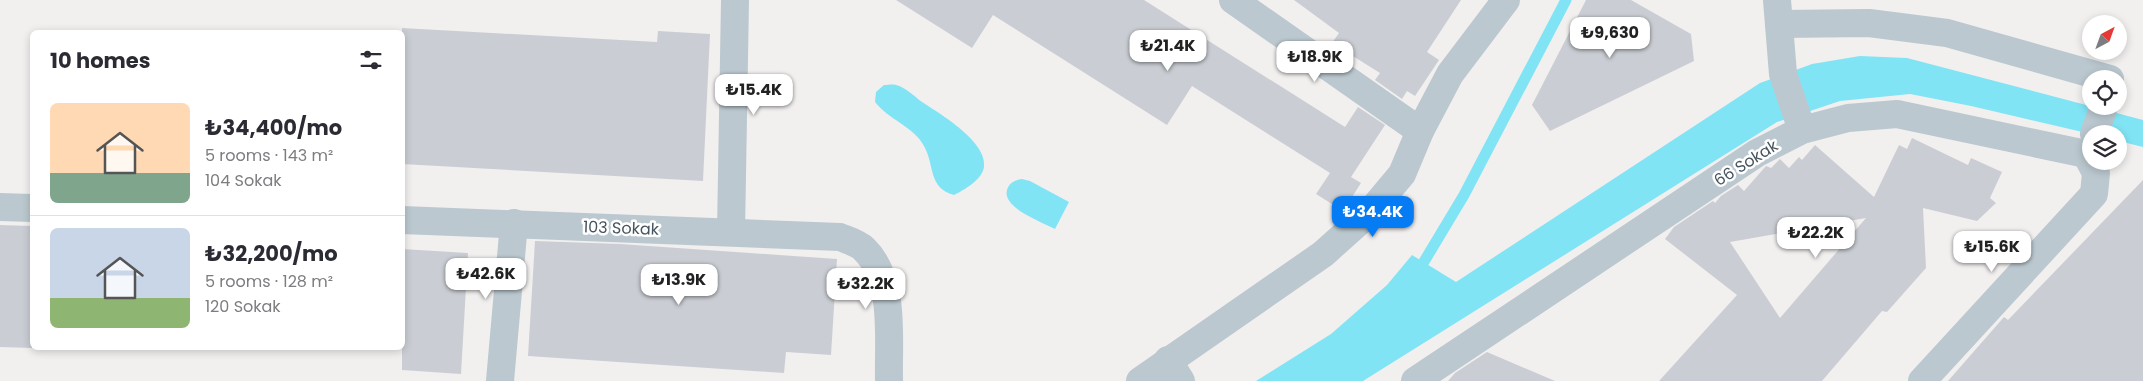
<!DOCTYPE html>
<html lang="en">
<head>
<meta charset="utf-8">
<style>
  body { margin:0; font-family:Poppins,sans-serif; background:#f7f7f7; color:#2b2b33; height:100vh; display:flex; flex-direction:column; font-size:19px; white-space:nowrap }
  * { box-sizing:border-box; margin:0 }
  p { font-size:16px; color:#7c7c81 }
  .icon { flex:none; width:28px; height:28px; fill:none; stroke:currentColor; stroke-width:2; stroke-linecap:round; stroke-linejoin:round }
  .map { position:relative; flex:1; overflow:hidden }
  .side { position:absolute; left:30px; top:30px; width:375px; height:320px; display:flex; flex-direction:column; background:#fff; border-radius:8px; box-shadow:0 2px 8px #0003 }
  .side>* { flex:none }
  .needle { width:32px; rotate:41deg }
  .tools { position:absolute; left:2082px; top:15px; display:grid; gap:10px }
  .tools a { display:grid; place-items:center; width:45px; height:45px; border-radius:50%; background:#fff; box-shadow:0 2px 8px #0003; font-size:25px }
  .price { position:absolute; translate:-50% -42px; padding:0 11px; border-radius:10px; background:#fff; color:#222; font-size:16px; line-height:32px; filter:drop-shadow(0 1px 2px #0008) }
  .price::after { content:''; position:absolute; left:50%; top:30px; width:15px; height:11px; margin-left:-8px; background:inherit; clip-path:polygon(0 0,100% 0,50% 100%) }
  .price.active { background:#067cf4; color:#fff }
  ul { padding:0; list-style:none }
  li { display:flex; align-items:center; gap:15px; height:125px; padding:0 20px }
  li+li { border-top:1px solid #e1e1e2 }
  li span { display:grid; place-items:center; flex:none; width:140px; height:100px; border-radius:8px; color:#555 }
  li>.icon { margin-inline-start:auto }
  span .icon { width:60px; height:60px; fill:#fffc; stroke-width:1 }
  li b { font-size:21px }
  h2 { display:flex; justify-content:space-between; align-items:center; height:60px; padding:0 20px; font-size:21px }
  .map>svg:first-child { display:block }
</style>
</head>
<body>
<div class="map">
<svg width="2143" height="381" viewBox="0 0 2143 381">
  <rect width="100%" height="100%" fill="#f2efef"/>
  <!-- water -->
  <g fill="#81e4f5">
    <path d="M 1860,56 L 1907,58 L 2143,120 L 2143,147 L 2119,141 L 2119,134 L 2091,134 L 1971,106 L 1910,94 L 1840,101 L 1777,122 L 1363,381 L 1256,381 L 1331,334 L 1387,285 L 1412,255 L 1456,282 L 1760,83 L 1812,64 Z"/>
    <path d="M 884,85 C 887,85 893,84 896,85 C 905,87 914,96 922,102 C 939,113 988,142 984,167 C 982,180 964,190 954,195 C 928,188 935,166 924,146 C 914,127 888,119 875,102 L 876,92 Z"/>
    <path d="M 1022,179 L 1030,181 L 1069,202 L 1055,229 C 1042,222 1002,208 1007,190 C 1009,183 1015,180 1022,179 Z"/>
  </g>
  <g fill="none" stroke-linecap="round" stroke-linejoin="round">
    <!-- stream -->
    <path stroke="#81e4f5" stroke-width="11" d="M 1416,275 L 1464,195 L 1566,0"/>
  </g>
  <!-- building -->
  <g fill="#caced4" fill-rule="evenodd">
    <path d="M 896,0 L 1144,0 L 1345,127 L 1358,107 L 1385,125 L 1351,177 L 1361,183 L 1343,211 L 1316,194 L 1330,173 L 1192,86 L 1167,125 L 993,15 L 972,48 Z"/>
    <path d="M 1294,0 L 1461,0 L 1427,52 L 1439,60 L 1415,96 L 1407,91 L 1402,99 L 1375,80 L 1380,73 L 1332,43 L 1339,33 Z"/>
    <path d="M 1586,0 L 1631,0 L 1691,34 L 1694,61 L 1550,131 L 1532,105 Z"/>
    <path d="M 402,28 L 657,42 L 658,31 L 710,34 L 703,181 L 402,164 Z"/>
    <path d="M 1912,138 L 1968,165 L 1971,158 L 2002,172 L 1990,198 L 1996,203 L 1977,221 L 1923,208 L 1926,268 L 1887,312 L 1882,311 L 1822,381 L 1659,381 L 1737,295 L 1665,239 L 1674,227 L 1713,201 L 1715,203 L 1721,196 L 1738,185 L 1744,191 L 1766,166 L 1771,168 L 1780,159 L 1789,168 L 1799,157 L 1802,160 L 1815,145 L 1874,197 L 1899,145 L 1907,149 ZM 1866,218 L 1780,318 L 1730,242 Z"/>
    <path d="M 2143,180 L 2143,381 L 1948,381 L 2004,317 L 2008,320 Z"/>
    <path d="M 0,225 L 32,226 L 32,348 L 0,347 Z"/>
    <path d="M 535,241 L 620,244 L 837,259 L 831,355 L 786,352 L 784,373 L 528,356 Z"/>
    <path d="M 402,249 L 468,253 L 461,374 L 402,370 Z"/>
    <path d="M 1487,352 L 1555,381 L 1448,381 L 1455,373 Z"/>
  </g>
  <g fill="none" stroke-linecap="round" stroke-linejoin="round">
    <!-- minor -->
    <g stroke="#bbc8cf" stroke-width="28">
      <path d="M 1233,0 L 1420,131"/>
      <path d="M 1777,0 L 1783,74 L 1802,130"/>
      <path d="M 1779,24 L 1869,23 L 1947,33 L 2110,79"/>
      <path d="M 2094,134 L 2104,106"/>
      <path d="M 0,207 L 32,208"/>
      <path d="M 402,220 L 840,237 C 847,240 858,243 864,249 C 896,280 888,339 889,381"/>
      <path d="M 731,232 L 735,0"/>
      <path d="M 1168,360 L 1181,381"/>
      <path d="M 500,381 L 514,223"/>
      <path d="M 1140,381 L 1323,254 L 1371,211 L 1402,174 L 1420,131 L 1450,74 L 1506,0"/>
      <path d="M 1415,381 L 1757,153 L 1802,130 L 1848,118 L 1897,114 L 2086,154 L 2096,173 L 2094,194 L 1922,381"/>
    </g>
  </g>
  <g text-anchor="middle" dominant-baseline="central" stroke-width="5" stroke-linejoin="round" paint-order="stroke">
    <!-- street labels -->
    <g font-size="16" fill="#45545e" stroke="#fff">
      <text transform="translate(1746 163) rotate(-32)">66 Sokak</text>
      <text transform="translate(621 228) rotate(2)">103 Sokak</text>
    </g>
  </g>
</svg>
<div class="tools">
<a><svg class="needle" viewBox="-14 -14 28 28"><path d="M0-13l5 13h-10z" fill="#e53935"/><path d="M0 13l5-13h-10z" fill="#7c7c81"/></svg></a>
<a><svg class="icon" aria-label="locate" viewBox="0 0 24 24"><circle cx="12" cy="12" r="6"/><path d="M12 2v4M12 18v4M2 12h4M18 12h4"/></svg></a>
<a><svg class="icon" aria-label="layers" viewBox="0 0 24 24"><path d="M12 4l9 5-9 5-9-5zM3 14l9 5 9-5"/></svg></a>
</div>
<b class="price" style="left:1610px;top:59px">₺9,630</b>
<b class="price" style="left:1168px;top:72px">₺21.4K</b>
<b class="price" style="left:1315px;top:83px">₺18.9K</b>
<b class="price" style="left:754px;top:116px">₺15.4K</b>
<b class="price active" style="left:1373px;top:238px">₺34.4K</b>
<b class="price" style="left:1816px;top:259px">₺22.2K</b>
<b class="price" style="left:1992px;top:273px">₺15.6K</b>
<b class="price" style="left:486px;top:300px">₺42.6K</b>
<b class="price" style="left:679px;top:306px">₺13.9K</b>
<b class="price" style="left:866px;top:310px">₺32.2K</b>
<section class="side">
<h2>10 homes<svg class="icon" aria-label="filters" viewBox="0 0 24 24"><path d="M4 7h16M4 17h16"/><circle cx="9" cy="7" r="2"/><circle cx="15" cy="17" r="2"/></svg></h2>
<ul>
<li><span style="background:linear-gradient(#ffd9b3 70%,#7fa58c 0)"><svg class="icon" aria-label="home" viewBox="0 0 24 24"><path d="M3 11l9-7 9 7M6 9v11h12V9"/></svg></span><div><b>₺34,400/mo</b><p>5 rooms · 143 m²</p><p>104 Sokak</p></div></li>
<li><span style="background:linear-gradient(#c9d6e8 70%,#8fb573 0)"><svg class="icon" aria-label="home" viewBox="0 0 24 24"><path d="M3 11l9-7 9 7M6 9v11h12V9"/></svg></span><div><b>₺32,200/mo</b><p>5 rooms · 128 m²</p><p>120 Sokak</p></div></li>
</ul>
</section>
</div>
</body>
</html>
